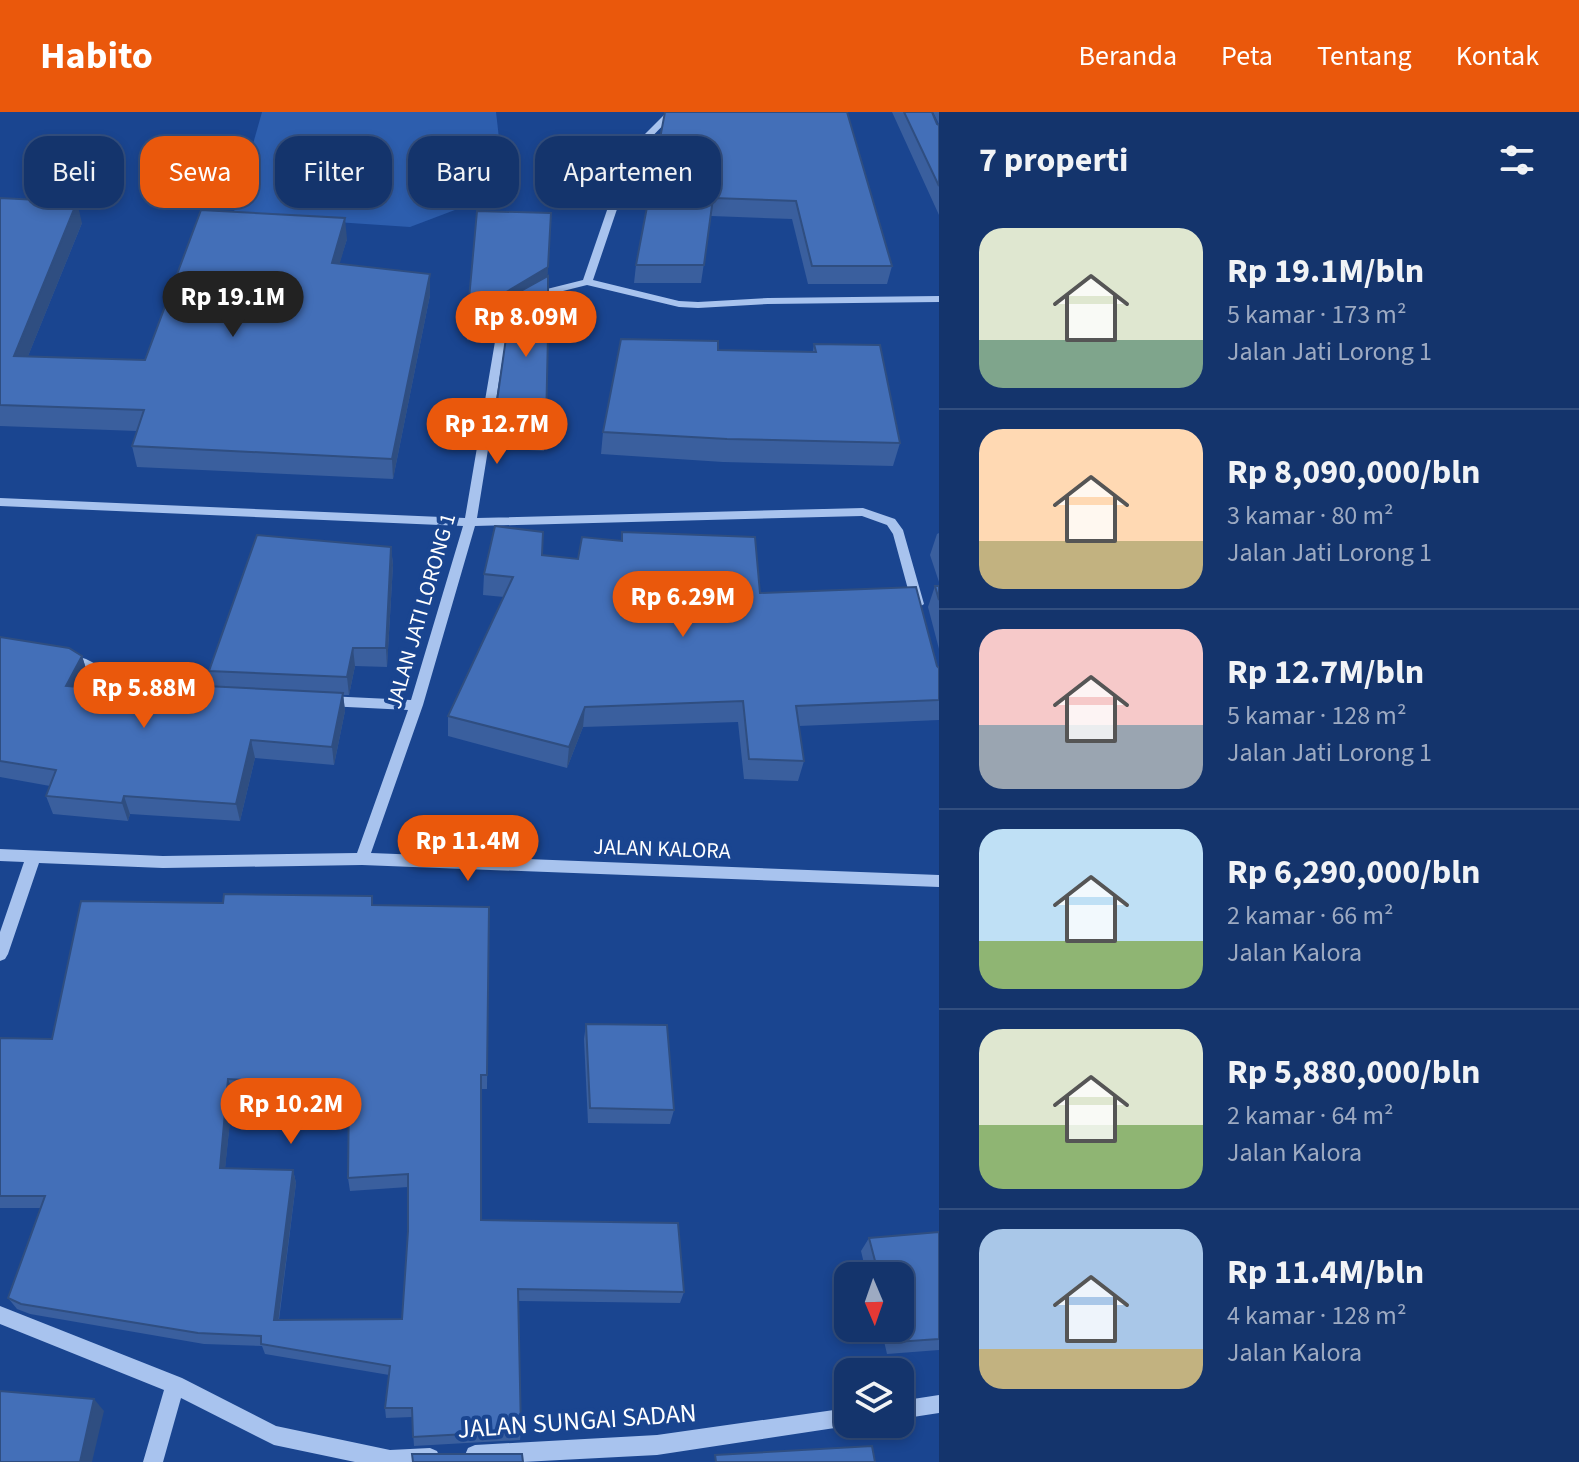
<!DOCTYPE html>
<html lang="id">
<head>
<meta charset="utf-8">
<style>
  body { margin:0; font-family:"Source Sans 3",sans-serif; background:#1d3c72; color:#f1f3f6; height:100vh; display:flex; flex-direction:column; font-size:30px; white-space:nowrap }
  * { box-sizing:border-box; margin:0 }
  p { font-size:26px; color:#9daac2 }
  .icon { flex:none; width:44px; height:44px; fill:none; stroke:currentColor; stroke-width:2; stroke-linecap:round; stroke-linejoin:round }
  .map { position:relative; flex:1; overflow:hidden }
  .sheet { display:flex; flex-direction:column; background:#14346c; width:640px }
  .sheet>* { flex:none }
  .hud { position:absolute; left:24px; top:24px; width:760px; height:72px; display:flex; gap:16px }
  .needle { width:52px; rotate:178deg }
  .buttons { position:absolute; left:834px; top:1150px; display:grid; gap:16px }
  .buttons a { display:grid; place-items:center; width:80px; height:80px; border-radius:16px; background:#14346c; box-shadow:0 4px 12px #0003,0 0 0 2px #334f7f; font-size:40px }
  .price { position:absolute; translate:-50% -68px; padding:0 18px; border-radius:28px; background:#ea580c; color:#fff; font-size:26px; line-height:52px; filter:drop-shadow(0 2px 4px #0008) }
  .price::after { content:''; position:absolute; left:50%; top:48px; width:24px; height:18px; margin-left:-12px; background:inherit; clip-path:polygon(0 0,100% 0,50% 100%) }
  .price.active { background:#222; color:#fff }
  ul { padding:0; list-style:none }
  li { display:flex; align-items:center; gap:24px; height:200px; padding:0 40px }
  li+li { border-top:2px solid #334f7f }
  li span { display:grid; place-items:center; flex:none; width:224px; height:160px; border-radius:24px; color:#555 }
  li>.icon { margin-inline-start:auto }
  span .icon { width:96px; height:96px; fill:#fffc; stroke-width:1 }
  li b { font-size:34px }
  h2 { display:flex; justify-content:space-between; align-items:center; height:96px; padding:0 40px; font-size:34px }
  .pill { padding:0 28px; border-radius:24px; background:#14346c; box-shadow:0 4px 12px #0003,0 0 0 2px #334f7f; font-size:28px; line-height:72px }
  .pill.active { background:#ea580c; color:#fff }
  header { display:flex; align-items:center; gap:48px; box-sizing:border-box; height:112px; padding:0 40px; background:#ea580c; color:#fff }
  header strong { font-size:38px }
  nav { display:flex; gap:44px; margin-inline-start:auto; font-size:28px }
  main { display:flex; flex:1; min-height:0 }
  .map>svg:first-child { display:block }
</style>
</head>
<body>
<header>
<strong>Habito</strong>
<nav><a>Beranda</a><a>Peta</a><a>Tentang</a><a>Kontak</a></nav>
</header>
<main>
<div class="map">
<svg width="939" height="1350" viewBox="0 0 939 1350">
  <rect width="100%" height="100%" fill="#1a4590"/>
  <!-- green -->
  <path fill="#2d5eae" d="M 262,0 L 496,0 L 505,79 L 410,115 L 233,103 Z"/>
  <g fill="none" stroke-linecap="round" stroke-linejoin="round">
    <!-- minor -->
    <g fill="#a8c3ee" fill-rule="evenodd">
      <path d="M 667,0 L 676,0 L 636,41 L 593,168 L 679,189 L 698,190 L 768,186 L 939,184 L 939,190 L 768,192 L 698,196 L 679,195 L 587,173 L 555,181 L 509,207 L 477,406 L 863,396 L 895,407 L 903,418 L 924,492 L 918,496 L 912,492 L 893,422 L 887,413 L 862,404 L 475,414 L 423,593 L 371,741 L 939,763 L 939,775 L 362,753 L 163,756 L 39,751 L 8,842 L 5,847 L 0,849 L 0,820 L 24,750 L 0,749 L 0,737 L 163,744 L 357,741 L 408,598 L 327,594 L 320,589 L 327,584 L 411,588 L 463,414 L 0,394 L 0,386 L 465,406 L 499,206 L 547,177 L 583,168 L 627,40 Z"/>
      <path d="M 67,541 L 86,547 L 131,570 L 160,576 L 202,580 L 209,585 L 202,590 C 172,589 142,585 114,574 C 96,567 81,555 62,549 L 61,546 Z"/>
      <path d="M 0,1194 L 182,1266 L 276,1314 L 390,1338 L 430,1336 L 437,1339 L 440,1346 L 438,1350 L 355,1350 L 274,1333 L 181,1286 L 163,1350 L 143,1350 L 164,1278 L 0,1212 Z"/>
      <path d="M 939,1283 L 939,1301 L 900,1307 L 900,1289 Z"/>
      <path d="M 848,1296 L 848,1312 L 854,1312 L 848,1314 L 657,1343 L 522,1350 L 469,1350 L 465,1343 L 468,1336 L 475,1333 L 657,1323 Z"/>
    </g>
  </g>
  <!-- wall -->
  <g fill="#3a5f9e" fill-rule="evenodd">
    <path d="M 665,0 L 892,154 L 887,172 L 808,172 L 792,107 L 711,104 L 701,171 L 634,171 L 636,153 Z"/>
    <path d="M 892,0 L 932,0 L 937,12 L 939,13 L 939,103 Z"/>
    <path d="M 933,0 L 939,0 L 939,12 Z"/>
    <path d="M 0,86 L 82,111 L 28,244 L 145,248 L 347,127 L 339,152 L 430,162 L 430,183 L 393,367 L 137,355 L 132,334 L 137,319 L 0,314 Z"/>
    <path d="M 551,101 L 547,164 L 544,339 L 494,336 L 494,310 L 511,196 L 497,203 L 492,231 L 467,228 L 467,209 Z"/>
    <path d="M 814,232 L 900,331 L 893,354 L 723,350 L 601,342 L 603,320 L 718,238 L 813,239 Z"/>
    <path d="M 622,420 L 760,481 L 937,554 L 939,556 L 939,608 L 799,614 L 804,649 L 798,669 L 744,667 L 738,610 L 583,615 L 567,656 L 448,624 L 448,604 L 504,485 L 483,483 L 484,462 L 542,443 L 578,447 L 621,429 Z"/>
    <path d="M 939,421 L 939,470 L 930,443 L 937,422 Z"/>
    <path d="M 391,435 L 393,453 L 387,555 L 355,554 L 349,583 L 343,583 L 345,599 L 334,653 L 255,646 L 240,709 L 130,702 L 128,709 L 53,702 L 46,684 L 50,674 L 0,665 L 0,525 L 82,544 L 88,563 L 81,575 L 183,584 L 212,574 L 209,559 Z"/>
    <path d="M 935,474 L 939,474 L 939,537 L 928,495 Z"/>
    <path d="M 373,794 L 489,795 L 487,977 L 481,977 L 481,1108 L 684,1180 L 680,1191 L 518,1189 L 521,1319 L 520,1328 L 414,1334 L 412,1305 L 386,1306 L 385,1296 L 389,1263 L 265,1242 L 262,1234 L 204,1232 L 30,1202 L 17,1197 L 8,1186 L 41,1096 L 0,1096 L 0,926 L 52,927 ZM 233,980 L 349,988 L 348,1066 L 350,1079 L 408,1075 L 408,1119 L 402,1207 L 279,1208 L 296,1071 L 293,1058 L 225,1056 Z"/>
    <path d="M 586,912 L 674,998 L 670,1012 L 588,1011 L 584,927 Z"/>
    <path d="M 939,1120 L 939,1238 L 887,1242 L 881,1216 L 900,1216 L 900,1164 L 867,1164 L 861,1139 L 869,1126 Z"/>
  </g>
  <!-- shaded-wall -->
  <g fill="#2f4e81">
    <path d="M 77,90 L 82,111 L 20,264 L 14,244 Z"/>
    <path d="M 551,101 L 547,174 L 497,203 L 492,231 L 492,212 L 498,185 Z"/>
    <path d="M 345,106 L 347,127 L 334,171 L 332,151 Z"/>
    <path d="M 430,162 L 430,183 L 393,367 L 392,347 Z"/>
    <path d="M 391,435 L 393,453 L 387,555 L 386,536 Z"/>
    <path d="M 353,536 L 355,554 L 349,583 L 347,565 Z"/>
    <path d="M 82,544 L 88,563 L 73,592 L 66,574 Z"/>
    <path d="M 343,581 L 345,599 L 334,653 L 332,635 Z"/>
    <path d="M 585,595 L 583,615 L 567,656 L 569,635 Z"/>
    <path d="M 251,628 L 255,646 L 240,709 L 236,692 Z"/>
    <path d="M 124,684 L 130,702 L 128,709 L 122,691 Z"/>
    <path d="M 228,967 L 233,980 L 224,1068 L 220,1056 Z"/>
    <path d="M 293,1058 L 296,1071 L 277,1219 L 274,1208 Z"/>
    <path d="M 94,1287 L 104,1299 L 92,1350 L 80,1350 Z"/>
  </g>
  <!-- building -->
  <g fill="#436fb8" stroke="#2f4e81" stroke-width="2" fill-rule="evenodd">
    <path d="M 665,0 L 847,0 L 892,154 L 812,154 L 796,89 L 713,86 L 704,153 L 636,153 Z"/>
    <path d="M 904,0 L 932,0 L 937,12 L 939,13 L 939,74 Z"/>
    <path d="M 0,86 L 77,90 L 14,244 L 145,248 L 201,98 L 345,106 L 332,151 L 430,162 L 392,347 L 132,334 L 144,298 L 0,293 Z"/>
    <path d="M 477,99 L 551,101 L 548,155 L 498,185 L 492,212 L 467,209 Z"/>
    <path d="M 548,164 L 548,222 L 546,313 L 494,310 L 512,184 Z"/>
    <path d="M 621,227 L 718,229 L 718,238 L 816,240 L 814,232 L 880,233 L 900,331 L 727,327 L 603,320 Z"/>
    <path d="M 495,414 L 543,420 L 542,443 L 578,447 L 582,425 L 622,429 L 622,420 L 755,425 L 760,481 L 916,475 L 937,554 L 939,556 L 939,588 L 796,594 L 804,649 L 749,647 L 743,589 L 585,595 L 569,635 L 448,604 L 513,465 L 484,462 Z"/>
    <path d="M 257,423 L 391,435 L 386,536 L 353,536 L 347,565 L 209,559 Z"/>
    <path d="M 935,474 L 939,474 L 939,488 Z"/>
    <path d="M 0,525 L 69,536 L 82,544 L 66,574 L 183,584 L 186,573 L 343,581 L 332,635 L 251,628 L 236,692 L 124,684 L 122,691 L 46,684 L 56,658 L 0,649 Z"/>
    <path d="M 224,782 L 372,784 L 372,793 L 489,795 L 487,963 L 481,963 L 481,1108 L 678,1111 L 684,1180 L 518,1177 L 521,1319 L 413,1325 L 412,1296 L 385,1296 L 390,1254 L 261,1232 L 261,1224 L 198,1221 L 21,1192 L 8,1186 L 45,1084 L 0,1084 L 0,926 L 52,927 L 81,789 L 223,791 ZM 228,967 L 349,975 L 348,1066 L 408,1062 L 408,1119 L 402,1207 L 274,1208 L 293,1058 L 220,1056 Z"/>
    <path d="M 586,912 L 667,913 L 674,998 L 590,996 Z"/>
    <path d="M 939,1120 L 939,1227 L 896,1230 L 892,1216 L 900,1216 L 900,1164 L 879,1164 L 869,1126 Z"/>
    <path d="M 0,1279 L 94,1287 L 80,1350 L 0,1350 Z"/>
    <path d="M 872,1334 L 875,1350 L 716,1350 L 715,1343 Z"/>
    <path d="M 412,1342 L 522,1342 L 523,1350 L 413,1350 Z"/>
  </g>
  <g text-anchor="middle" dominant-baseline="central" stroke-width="8" stroke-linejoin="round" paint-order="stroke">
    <!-- street labels -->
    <g font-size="22" fill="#fff" stroke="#1a4590">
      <text transform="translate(421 499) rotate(-74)">JALAN JATI LORONG 1</text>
      <text transform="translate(662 737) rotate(2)">JALAN KALORA</text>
    </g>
    <!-- near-street labels -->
    <g font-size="26" fill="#fff" stroke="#1a4590">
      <text transform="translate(577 1309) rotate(-4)">JALAN SUNGAI SADAN</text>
    </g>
  </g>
</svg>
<div class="buttons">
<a><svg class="needle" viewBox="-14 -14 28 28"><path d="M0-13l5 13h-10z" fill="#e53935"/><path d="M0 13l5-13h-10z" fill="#9daac2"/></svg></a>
<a><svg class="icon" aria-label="layers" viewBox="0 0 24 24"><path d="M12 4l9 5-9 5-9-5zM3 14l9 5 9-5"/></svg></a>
</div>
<b class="price active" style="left:233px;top:227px">Rp 19.1M</b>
<b class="price" style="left:526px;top:247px">Rp 8.09M</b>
<b class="price" style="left:497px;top:354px">Rp 12.7M</b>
<b class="price" style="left:683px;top:527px">Rp 6.29M</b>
<b class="price" style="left:144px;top:618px">Rp 5.88M</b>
<b class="price" style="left:468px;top:771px">Rp 11.4M</b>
<b class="price" style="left:291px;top:1034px">Rp 10.2M</b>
<div class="hud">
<a class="pill">Beli</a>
<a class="pill active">Sewa</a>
<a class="pill">Filter</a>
<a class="pill">Baru</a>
<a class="pill">Apartemen</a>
</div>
</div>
<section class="sheet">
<h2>7 properti<svg class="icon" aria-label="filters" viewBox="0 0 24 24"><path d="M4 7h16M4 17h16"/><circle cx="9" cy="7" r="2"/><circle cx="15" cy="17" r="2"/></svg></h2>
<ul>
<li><span style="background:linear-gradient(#dfe7d0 70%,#7fa58c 0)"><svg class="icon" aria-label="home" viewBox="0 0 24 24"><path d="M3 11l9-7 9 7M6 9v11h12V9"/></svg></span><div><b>Rp 19.1M/bln</b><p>5 kamar · 173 m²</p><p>Jalan Jati Lorong 1</p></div></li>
<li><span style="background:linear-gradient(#ffd9b3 70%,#c2b280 0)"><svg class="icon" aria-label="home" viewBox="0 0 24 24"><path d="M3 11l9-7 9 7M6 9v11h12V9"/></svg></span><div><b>Rp 8,090,000/bln</b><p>3 kamar · 80 m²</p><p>Jalan Jati Lorong 1</p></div></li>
<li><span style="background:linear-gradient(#f6c9c9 60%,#9aa5b1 0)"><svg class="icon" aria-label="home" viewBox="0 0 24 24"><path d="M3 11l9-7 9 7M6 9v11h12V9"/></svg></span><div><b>Rp 12.7M/bln</b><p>5 kamar · 128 m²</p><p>Jalan Jati Lorong 1</p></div></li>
<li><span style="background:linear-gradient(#bfe0f5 70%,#8fb573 0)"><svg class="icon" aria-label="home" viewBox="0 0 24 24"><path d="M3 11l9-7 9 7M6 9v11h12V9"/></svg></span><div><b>Rp 6,290,000/bln</b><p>2 kamar · 66 m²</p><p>Jalan Kalora</p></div></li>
<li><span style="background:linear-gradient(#dfe7d0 60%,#8fb573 0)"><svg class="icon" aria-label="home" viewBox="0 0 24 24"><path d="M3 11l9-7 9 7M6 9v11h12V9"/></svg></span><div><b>Rp 5,880,000/bln</b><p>2 kamar · 64 m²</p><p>Jalan Kalora</p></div></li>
<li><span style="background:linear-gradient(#a9c7e8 75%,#c2b280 0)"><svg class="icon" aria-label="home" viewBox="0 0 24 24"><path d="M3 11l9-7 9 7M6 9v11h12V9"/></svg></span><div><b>Rp 11.4M/bln</b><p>4 kamar · 128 m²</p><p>Jalan Kalora</p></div></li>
</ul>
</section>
</main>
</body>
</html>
